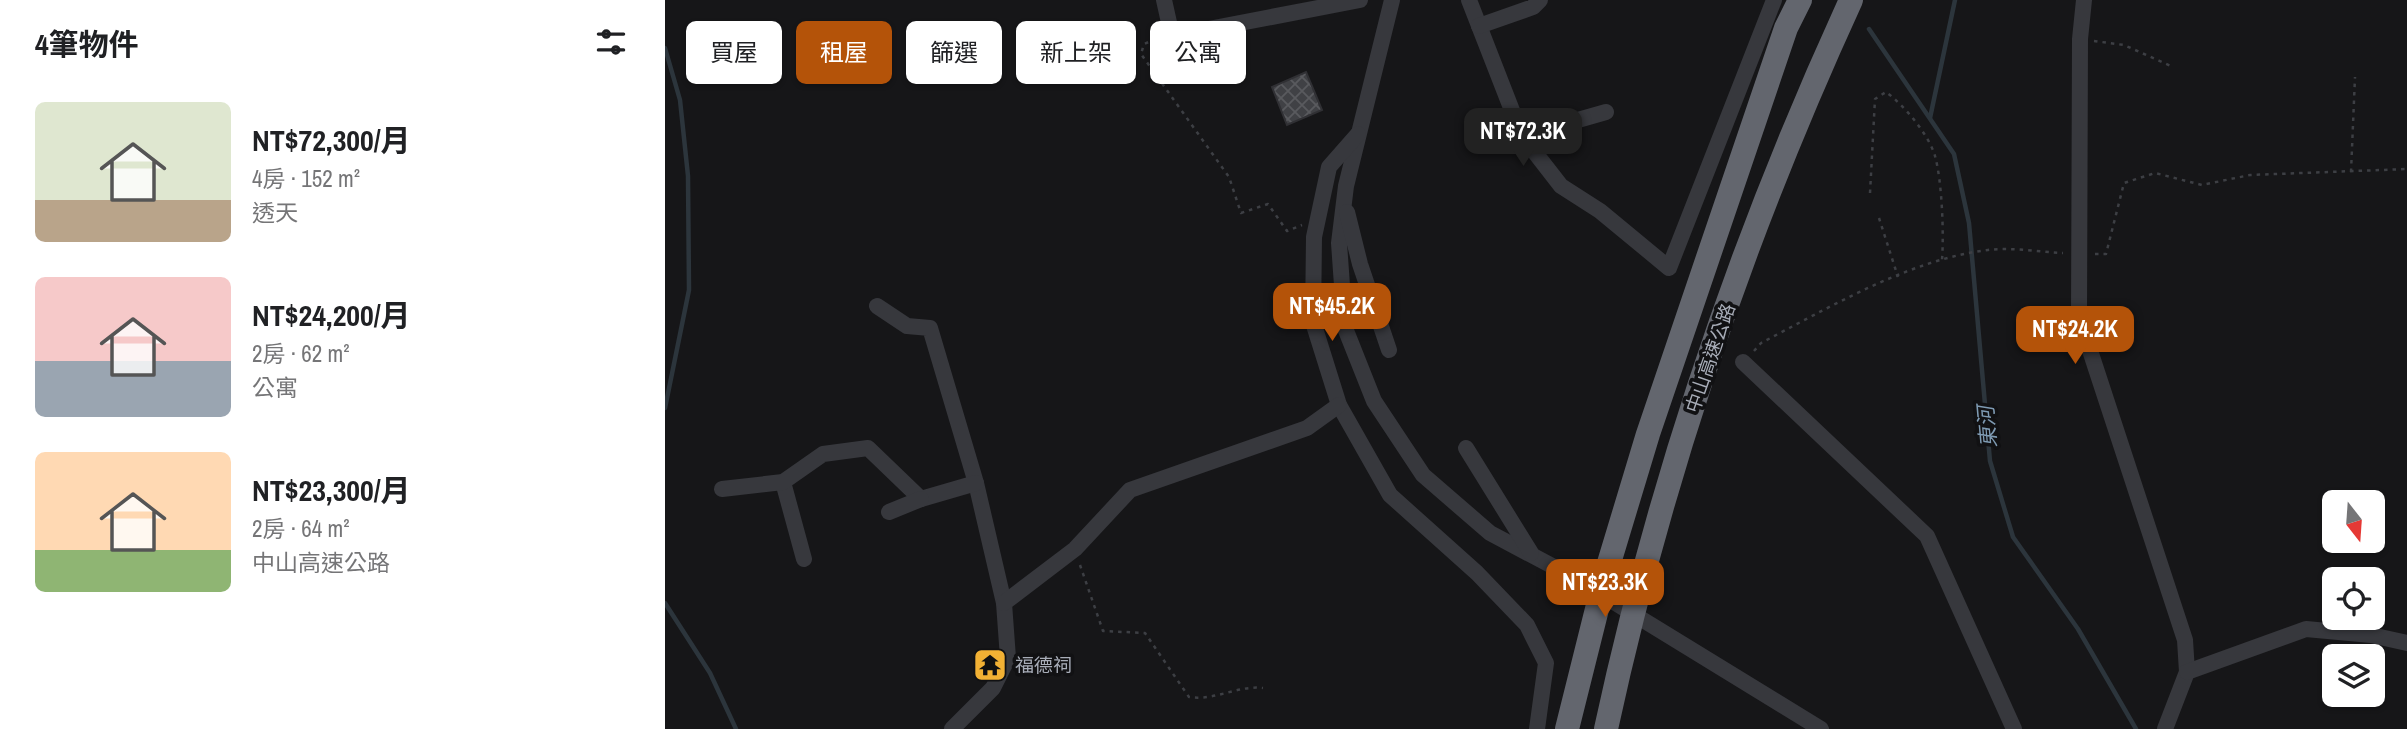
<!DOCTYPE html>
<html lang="zh-TW">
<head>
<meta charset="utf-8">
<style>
  body { margin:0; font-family:"Archivo Narrow","Noto Sans TC",sans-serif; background:#f6f6f6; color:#202124; height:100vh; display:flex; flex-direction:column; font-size:26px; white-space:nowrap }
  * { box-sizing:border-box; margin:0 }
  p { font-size:23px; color:#757577 }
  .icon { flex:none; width:38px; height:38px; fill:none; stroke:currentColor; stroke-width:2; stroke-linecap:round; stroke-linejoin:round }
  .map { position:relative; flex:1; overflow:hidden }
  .panel { display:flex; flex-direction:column; background:#fff; width:665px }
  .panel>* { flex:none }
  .banner { position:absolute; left:21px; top:21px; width:665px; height:63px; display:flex; gap:14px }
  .needle { width:46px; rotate:163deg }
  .fabs { position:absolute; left:1657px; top:490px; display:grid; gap:14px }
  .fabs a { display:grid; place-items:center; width:63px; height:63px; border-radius:10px; background:#fff; box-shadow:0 2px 5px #0004; font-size:35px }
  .price { position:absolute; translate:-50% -60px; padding:0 16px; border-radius:14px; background:#b45309; color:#fff; font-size:23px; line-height:46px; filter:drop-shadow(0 2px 4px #0008) }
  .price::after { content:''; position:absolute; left:50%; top:42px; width:21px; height:16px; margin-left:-10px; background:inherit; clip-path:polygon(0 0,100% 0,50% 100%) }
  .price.selected { background:#222; color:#fff }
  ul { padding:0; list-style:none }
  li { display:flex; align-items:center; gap:21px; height:175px; padding:0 35px }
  li span { display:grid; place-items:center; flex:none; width:196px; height:140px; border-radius:10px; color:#555 }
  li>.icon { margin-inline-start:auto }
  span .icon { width:84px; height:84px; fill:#fffc; stroke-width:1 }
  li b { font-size:30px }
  h2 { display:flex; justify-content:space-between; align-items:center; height:84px; padding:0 35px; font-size:30px }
  .tag { padding:0 24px; border-radius:10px; background:#fff; box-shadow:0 2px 5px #0004; font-size:24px; line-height:63px }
  .tag.selected { background:#b45309; color:#fff }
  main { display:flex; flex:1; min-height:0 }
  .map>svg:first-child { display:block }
</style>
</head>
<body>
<main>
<section class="panel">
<h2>4筆物件<svg class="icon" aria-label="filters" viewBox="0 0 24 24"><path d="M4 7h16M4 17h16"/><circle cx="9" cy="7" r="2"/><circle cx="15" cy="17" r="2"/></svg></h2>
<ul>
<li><span style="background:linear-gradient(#dfe7d0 70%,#b9a48a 0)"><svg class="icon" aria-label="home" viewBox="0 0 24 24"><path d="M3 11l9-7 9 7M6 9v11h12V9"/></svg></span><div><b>NT$72,300/月</b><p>4房 · 152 m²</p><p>透天</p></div></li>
<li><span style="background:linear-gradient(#f6c9c9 60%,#9aa5b1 0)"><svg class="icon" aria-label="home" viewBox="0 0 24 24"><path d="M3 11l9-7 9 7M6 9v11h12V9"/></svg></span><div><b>NT$24,200/月</b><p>2房 · 62 m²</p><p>公寓</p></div></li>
<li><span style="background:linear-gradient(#ffd9b3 70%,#8fb573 0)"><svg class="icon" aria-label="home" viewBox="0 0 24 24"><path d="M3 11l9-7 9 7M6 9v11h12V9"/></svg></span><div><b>NT$23,300/月</b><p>2房 · 64 m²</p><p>中山高速公路</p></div></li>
</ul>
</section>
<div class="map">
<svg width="1742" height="729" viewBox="0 0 1742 729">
  <defs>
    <pattern id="building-cross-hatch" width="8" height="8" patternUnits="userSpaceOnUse" patternTransform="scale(1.75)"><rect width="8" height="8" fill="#404145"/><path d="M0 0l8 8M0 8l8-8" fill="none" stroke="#595a5e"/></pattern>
  </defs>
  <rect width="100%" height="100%" fill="#161618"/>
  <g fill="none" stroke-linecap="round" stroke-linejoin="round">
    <!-- stream -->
    <g stroke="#2c353c" stroke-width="4.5">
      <path d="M 1204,29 L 1289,154 L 1304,223 L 1325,461 L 1348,537 L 1413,629 L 1471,729"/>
      <path d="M 0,48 L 15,100 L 23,176 L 24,290 L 0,408"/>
      <path d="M 1265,118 L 1290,0"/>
      <path d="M 0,603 L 45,673 L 71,729"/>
    </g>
  </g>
  <!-- building -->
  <path fill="url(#building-cross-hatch)" stroke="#303034" stroke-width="2" d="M 641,72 L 657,110 L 622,125 L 607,87 Z"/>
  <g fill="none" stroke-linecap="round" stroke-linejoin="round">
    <!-- path -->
    <g stroke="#3d3f44" stroke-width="2.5" stroke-dasharray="3.5 5" stroke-linecap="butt">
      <path d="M 491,39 L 479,44 L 476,54 L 564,177 L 576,213 L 603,204 L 622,231 L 637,225"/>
      <path d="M 1429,41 L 1459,45 L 1508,67"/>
      <path d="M 1686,172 L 1690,77"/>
      <path d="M 1205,193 L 1210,99 L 1221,92 C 1239,105 1264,135 1270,156 C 1277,181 1279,234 1277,260"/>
      <path d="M 1214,218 L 1233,277"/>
      <path d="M 1430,254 L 1441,254 L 1459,183 L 1490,173 L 1537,185 L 1585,175 L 1742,169"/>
      <path d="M 1089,351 L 1096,343 C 1165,307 1246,259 1323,250 C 1347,247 1374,252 1398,253"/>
      <path d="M 415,565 L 438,631 L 480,633 L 524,697 C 550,701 573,685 598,688"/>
    </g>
    <!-- minor -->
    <g stroke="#37383d" stroke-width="16">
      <path d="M 499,0 L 507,36 L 695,0"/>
      <path d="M 727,0 L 681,186 L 674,243 L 680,328 L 709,401 L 758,475 L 825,533 L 908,577 L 1156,729"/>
      <path d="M 804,0 L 857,136 L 896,186 L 935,211 L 1004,268 L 1109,0"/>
      <path d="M 1419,0 L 1415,39 L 1414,317 L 1520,640 L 1522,672 L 1500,729"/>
      <path d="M 814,26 L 868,7 L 875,0"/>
      <path d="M 693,134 L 664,167 L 649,237 L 648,322 L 674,405 L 725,495 L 812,573 L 862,625 L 881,663 L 872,729"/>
      <path d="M 857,136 L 941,112"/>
      <path d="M 682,212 L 695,264 L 724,350"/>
      <path d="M 212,306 L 242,326 L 265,328 L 311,483 L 339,603 L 343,658 L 328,688 L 287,729"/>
      <path d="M 1078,362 L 1262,536 L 1349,729"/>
      <path d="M 801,448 L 866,553"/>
      <path d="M 118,482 L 139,559"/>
      <path d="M 57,489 L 118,482 L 158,454 L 203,448 L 256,499 L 311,483"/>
      <path d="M 224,512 L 256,499"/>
      <path d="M 339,603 L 410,549 L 465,490 L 642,428 L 674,405"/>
      <path d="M 1522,672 L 1641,629 L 1706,635 L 1742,643"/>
    </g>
    <!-- highway -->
    <g stroke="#63666e" stroke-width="24">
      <path d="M 902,729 L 941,573 L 983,434 L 1121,28 L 1135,0"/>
      <path d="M 941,729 C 995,479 1079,233 1186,0"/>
    </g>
  </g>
  <!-- icons -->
  <defs>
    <symbol id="temple-square" viewBox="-11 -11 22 22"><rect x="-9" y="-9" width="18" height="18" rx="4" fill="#f2b134" stroke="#111113"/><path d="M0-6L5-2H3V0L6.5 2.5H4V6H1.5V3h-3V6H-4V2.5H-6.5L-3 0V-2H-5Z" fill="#111"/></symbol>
  </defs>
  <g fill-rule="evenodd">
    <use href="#temple-square" x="306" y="646" width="38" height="38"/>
  </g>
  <g text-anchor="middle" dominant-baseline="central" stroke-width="7" stroke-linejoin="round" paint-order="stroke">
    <!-- street labels -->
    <g font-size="19" fill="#a8adb8" stroke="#111113">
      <text transform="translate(1045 358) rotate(-71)">中山高速公路</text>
    </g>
    <!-- poi labels -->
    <g font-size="19" fill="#a8adb8" stroke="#111113" text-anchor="start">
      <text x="350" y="665">福德祠</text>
    </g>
    <!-- water labels -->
    <g font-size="21" font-style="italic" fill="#7f9bb3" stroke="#111113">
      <text transform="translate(1322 427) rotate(-95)">東河</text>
    </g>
  </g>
</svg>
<div class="fabs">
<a><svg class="needle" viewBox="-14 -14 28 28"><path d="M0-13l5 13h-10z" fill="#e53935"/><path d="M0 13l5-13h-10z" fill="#757577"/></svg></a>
<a><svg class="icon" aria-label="locate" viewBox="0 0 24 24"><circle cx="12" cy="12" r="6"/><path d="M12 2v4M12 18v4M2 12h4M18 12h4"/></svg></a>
<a><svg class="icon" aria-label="layers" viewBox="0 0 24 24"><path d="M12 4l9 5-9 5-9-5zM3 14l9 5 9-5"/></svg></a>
</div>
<b class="price selected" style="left:858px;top:168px">NT$72.3K</b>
<b class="price" style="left:667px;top:343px">NT$45.2K</b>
<b class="price" style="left:1410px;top:366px">NT$24.2K</b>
<b class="price" style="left:940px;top:619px">NT$23.3K</b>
<div class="banner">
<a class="tag">買屋</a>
<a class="tag selected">租屋</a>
<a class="tag">篩選</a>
<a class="tag">新上架</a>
<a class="tag">公寓</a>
</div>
</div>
</main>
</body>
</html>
